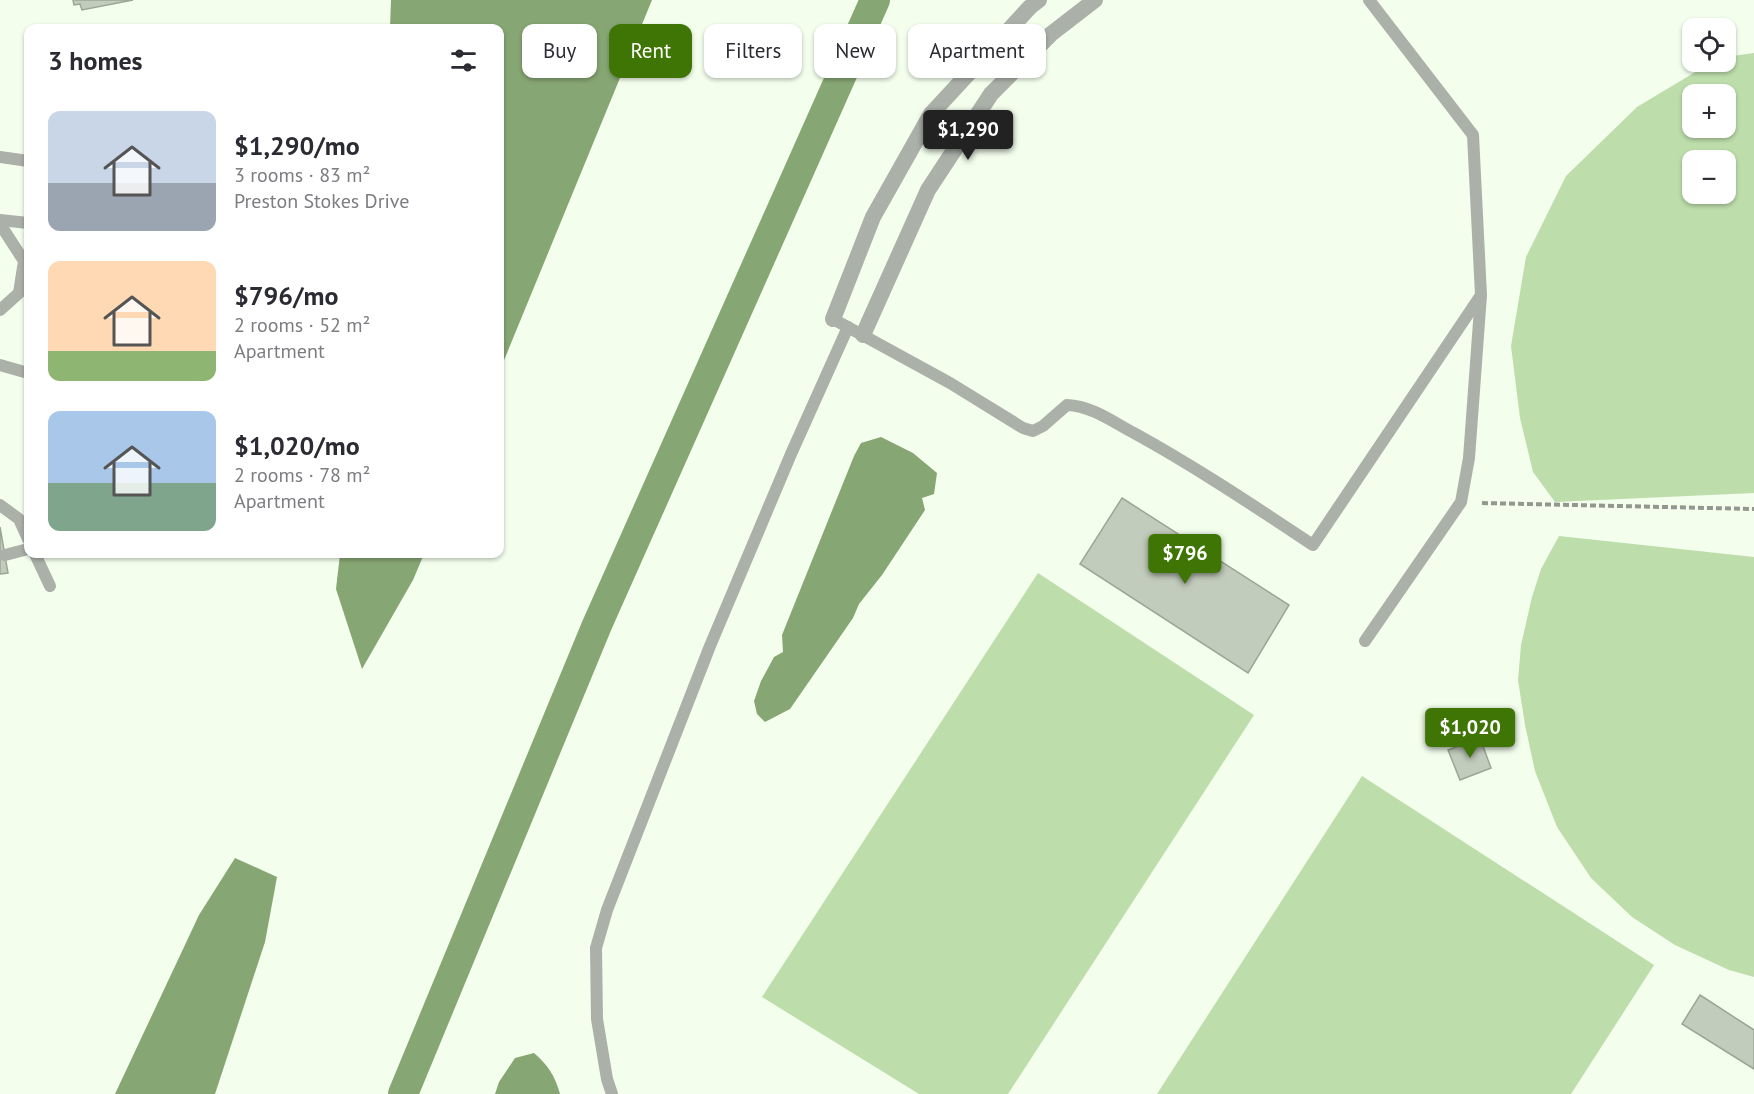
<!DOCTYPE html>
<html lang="en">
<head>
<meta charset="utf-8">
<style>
  body { margin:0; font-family:"PT Sans",sans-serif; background:#f2f2f3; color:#2b2b33; height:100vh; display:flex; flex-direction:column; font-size:22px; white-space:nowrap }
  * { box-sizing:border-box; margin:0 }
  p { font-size:20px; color:#7c7c81 }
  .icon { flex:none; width:33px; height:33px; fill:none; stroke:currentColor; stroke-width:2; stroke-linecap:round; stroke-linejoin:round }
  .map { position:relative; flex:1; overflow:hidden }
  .drawer { position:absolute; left:24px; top:24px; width:480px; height:534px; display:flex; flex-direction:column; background:#fff; border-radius:12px; box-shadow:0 2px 4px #0004 }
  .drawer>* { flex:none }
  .banner { position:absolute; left:522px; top:24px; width:570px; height:54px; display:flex; gap:12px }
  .buttons { position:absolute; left:1682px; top:18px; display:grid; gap:12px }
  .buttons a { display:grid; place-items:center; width:54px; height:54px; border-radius:12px; background:#fff; box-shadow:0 2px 4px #0004; font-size:30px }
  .price { position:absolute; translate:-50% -51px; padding:0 14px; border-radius:6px; background:#3e7505; color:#fff; font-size:20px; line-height:39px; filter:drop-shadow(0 2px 3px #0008) }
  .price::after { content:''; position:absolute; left:50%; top:36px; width:18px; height:14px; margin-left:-9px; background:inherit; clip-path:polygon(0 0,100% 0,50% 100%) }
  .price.active { background:#222; color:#fff }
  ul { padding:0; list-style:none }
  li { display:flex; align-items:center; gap:18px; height:150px; padding:0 24px }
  li span { display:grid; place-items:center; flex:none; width:168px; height:120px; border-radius:12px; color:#555 }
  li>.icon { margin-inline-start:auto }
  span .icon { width:72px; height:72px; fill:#fffc; stroke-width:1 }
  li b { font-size:26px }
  h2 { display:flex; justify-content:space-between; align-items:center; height:72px; padding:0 24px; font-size:26px }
  .pill { padding:0 21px; border-radius:12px; background:#fff; box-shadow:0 2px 4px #0004; font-size:21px; line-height:54px }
  .pill.active { background:#3e7505; color:#fff }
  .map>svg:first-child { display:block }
</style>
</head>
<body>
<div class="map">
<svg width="1754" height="1094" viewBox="0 0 1754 1094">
  <rect width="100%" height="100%" fill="#f3feed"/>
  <!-- green -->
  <g fill="#bdddab" fill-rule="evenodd">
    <path d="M 1754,53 L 1754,493 L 1555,502 L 1533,472 L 1520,418 L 1511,346 L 1526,257 L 1566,176 L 1637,107 L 1712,62 L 1725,62 L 1725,57 ZM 1725,94 L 1725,128 L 1692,128 L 1692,94 ZM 1692,160 L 1725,160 L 1725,194 L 1692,194 Z"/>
    <path d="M 1559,536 L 1754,557 L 1754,977 L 1729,970 L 1675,945 L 1632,917 L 1591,878 L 1557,827 L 1535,771 L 1525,725 L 1518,680 L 1521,645 L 1532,597 L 1541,569 Z"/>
    <path d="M 1038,573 L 1254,715 L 1008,1094 L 919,1094 L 762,997 Z"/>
    <path d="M 1362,776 L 1654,965 L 1571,1094 L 1157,1094 Z"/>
  </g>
  <!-- water -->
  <g fill="#86a673">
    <path d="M 391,0 L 652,0 L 500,370 L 500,28 L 390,28 Z"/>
    <path d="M 881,437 L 913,453 L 937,473 L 934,494 L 922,498 L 925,510 L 882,575 L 859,604 L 853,618 L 790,709 L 765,722 L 757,714 L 754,701 L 761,681 L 774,657 L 783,652 L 782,635 L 854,456 L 861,443 Z"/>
    <path d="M 340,554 L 424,554 L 413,580 L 362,669 L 336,589 Z"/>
    <path d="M 235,858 L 277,877 L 265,942 L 215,1094 L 115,1094 L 199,915 Z"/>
    <path d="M 534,1053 C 548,1065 555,1076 560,1094 L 495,1094 L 499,1082 L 515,1058 Z"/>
  </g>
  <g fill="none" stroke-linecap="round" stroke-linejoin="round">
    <!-- canal -->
    <path stroke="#86a673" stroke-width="30" d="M 403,1094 L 597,625 L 875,0"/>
  </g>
  <!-- building -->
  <g fill="#c2ccbc" stroke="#9ca696" stroke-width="1.5">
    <path d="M 73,0 L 133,0 L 82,10 L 80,4 L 74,5 Z"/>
    <path d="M 1122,498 L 1289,605 L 1248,673 L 1080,564 Z"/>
    <path d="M 0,527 L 8,573 L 0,574 Z"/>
    <path d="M 1480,738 L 1491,768 L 1460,780 L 1448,750 Z"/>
    <path d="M 1700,995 L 1754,1030 L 1754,1069 L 1682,1024 Z"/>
  </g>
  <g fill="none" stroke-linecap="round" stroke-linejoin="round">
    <!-- path -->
    <path stroke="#91988d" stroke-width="4" stroke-dasharray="6 3" stroke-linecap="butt" d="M 1482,503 L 1754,509"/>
    <!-- service -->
    <g stroke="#abb0a9" stroke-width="12">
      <path d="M 0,157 L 28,161"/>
      <path d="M 0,220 L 28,223"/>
      <path d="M 0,224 L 24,261 L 19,293 L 0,310"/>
      <path d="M 833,319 L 950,383 L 1023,428 L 1033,431 L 1043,426 L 1067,405 C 1092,406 1113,422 1134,433 C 1196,467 1254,506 1313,545 L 1481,295"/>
      <path d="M 0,365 L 28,373"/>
      <path d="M 0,505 L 19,519 L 28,539"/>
      <path d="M 35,554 L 50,586"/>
      <path d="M 5,555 L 28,549"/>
      <path d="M 1365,641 L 1461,502 L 1469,458 L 1481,295 L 1473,135 L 1369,0"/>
      <path d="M 612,1094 L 607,1079 L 597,1019 L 596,948 L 607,910 L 710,646 L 791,454 L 848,327"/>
    </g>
    <!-- minor -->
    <g stroke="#abb0a9" stroke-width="16">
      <path d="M 833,319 L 873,217 L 931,114 L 1030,7 L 1039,0"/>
      <path d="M 863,335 L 928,190 L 991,94 L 1051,34 L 1095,0"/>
    </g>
  </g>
</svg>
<div class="buttons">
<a><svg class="icon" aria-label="locate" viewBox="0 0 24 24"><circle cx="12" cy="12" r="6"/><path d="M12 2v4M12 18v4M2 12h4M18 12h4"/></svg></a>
<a>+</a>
<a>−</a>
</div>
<b class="price active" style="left:968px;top:161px">$1,290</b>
<b class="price" style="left:1185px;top:585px">$796</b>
<b class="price" style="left:1470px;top:759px">$1,020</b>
<div class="banner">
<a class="pill">Buy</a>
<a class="pill active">Rent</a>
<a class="pill">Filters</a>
<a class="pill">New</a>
<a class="pill">Apartment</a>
</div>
<section class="drawer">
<h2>3 homes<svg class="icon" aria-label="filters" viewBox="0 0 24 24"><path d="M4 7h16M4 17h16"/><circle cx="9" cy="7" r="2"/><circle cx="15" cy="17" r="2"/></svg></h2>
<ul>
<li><span style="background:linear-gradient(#c9d6e8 60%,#9aa5b1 0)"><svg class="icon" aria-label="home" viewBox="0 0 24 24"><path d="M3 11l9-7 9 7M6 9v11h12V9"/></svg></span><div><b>$1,290/mo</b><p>3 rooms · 83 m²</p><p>Preston Stokes Drive</p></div></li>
<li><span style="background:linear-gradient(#ffd9b3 75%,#8fb573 0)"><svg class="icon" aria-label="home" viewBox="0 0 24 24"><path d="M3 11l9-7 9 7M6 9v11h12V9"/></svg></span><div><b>$796/mo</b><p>2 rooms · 52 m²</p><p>Apartment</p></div></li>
<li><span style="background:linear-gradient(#a9c7e8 60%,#7fa58c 0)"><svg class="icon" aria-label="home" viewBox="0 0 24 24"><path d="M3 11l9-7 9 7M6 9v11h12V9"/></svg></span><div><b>$1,020/mo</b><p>2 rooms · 78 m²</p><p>Apartment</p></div></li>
</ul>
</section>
</div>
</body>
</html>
